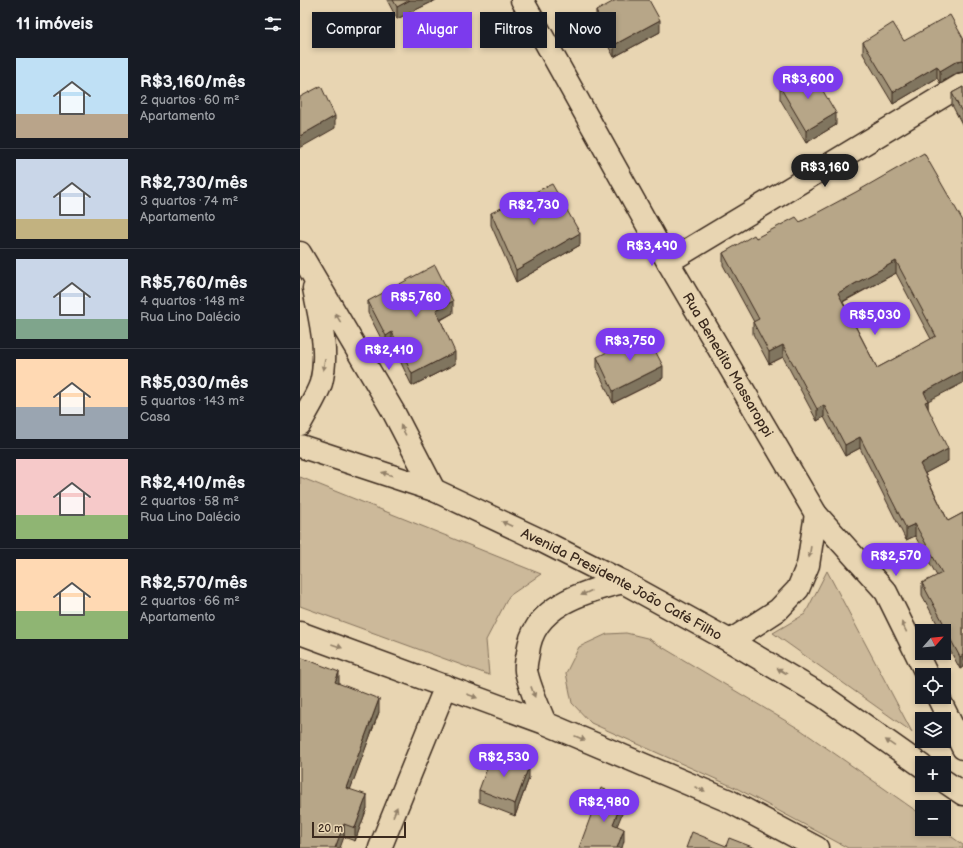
<!DOCTYPE html>
<html lang="pt">
<head>
<meta charset="utf-8">
<style>
  body { margin:0; font-family:"Balsamiq Sans",sans-serif; background:#242831; color:#f1f3f6; height:100vh; display:flex; flex-direction:column; font-size:15px; white-space:nowrap }
  * { box-sizing:border-box; margin:0 }
  p { font-size:13px; color:#9ea1a6 }
  .icon { flex:none; width:22px; height:22px; fill:none; stroke:currentColor; stroke-width:2; stroke-linecap:round; stroke-linejoin:round }
  .map { position:relative; flex:1; overflow:hidden }
  .details { display:flex; flex-direction:column; background:#171b24; width:300px }
  .details>* { flex:none }
  .banner { position:absolute; left:12px; top:12px; width:380px; height:36px; display:flex; gap:8px }
  .needle { width:26px; rotate:63deg }
  .tools { position:absolute; left:615px; top:624px; display:grid; gap:8px }
  .tools a { display:grid; place-items:center; width:36px; height:36px; border-radius:0px; background:#171b24; box-shadow:0 2px 6px #0003; font-size:20px }
  .scale { position:absolute; left:12px; bottom:10px; width:94px; box-sizing:border-box; padding-left:4px; border:2px solid #3b2a1e; border-top:0; font-size:11px; line-height:14px; white-space:nowrap; color:#3b2a1e; -webkit-text-stroke:3px #e8d5b2; paint-order:stroke }
  .price { position:absolute; translate:-50% -34px; padding:0 9px; border-radius:14px; background:#7c3aed; color:#fff; font-size:13px; line-height:26px; filter:drop-shadow(0 1px 2px #0008) }
  .price::after { content:''; position:absolute; left:50%; top:24px; width:12px; height:9px; margin-left:-6px; background:inherit; clip-path:polygon(0 0,100% 0,50% 100%) }
  .price.current { background:#222; color:#fff }
  ul { padding:0; list-style:none }
  li { display:flex; align-items:center; gap:12px; height:100px; padding:0 16px }
  li+li { border-top:1px solid #363941 }
  li span { display:grid; place-items:center; flex:none; width:112px; height:80px; border-radius:0px; color:#555 }
  li>.icon { margin-inline-start:auto }
  span .icon { width:48px; height:48px; fill:#fffc; stroke-width:1 }
  li b { font-size:17px }
  h2 { display:flex; justify-content:space-between; align-items:center; height:48px; padding:0 16px; font-size:17px }
  .tag { padding:0 14px; border-radius:0px; background:#171b24; box-shadow:0 2px 6px #0003; font-size:14px; line-height:36px }
  .tag.current { background:#7c3aed; color:#fff }
  main { display:flex; flex:1; min-height:0 }
  .map>svg:first-child { display:block }
</style>
</head>
<body>
<main>
<section class="details">
<h2>11 imóveis<svg class="icon" aria-label="filters" viewBox="0 0 24 24"><path d="M4 7h16M4 17h16"/><circle cx="9" cy="7" r="2"/><circle cx="15" cy="17" r="2"/></svg></h2>
<ul>
<li><span style="background:linear-gradient(#bfe0f5 70%,#b9a48a 0)"><svg class="icon" aria-label="home" viewBox="0 0 24 24"><path d="M3 11l9-7 9 7M6 9v11h12V9"/></svg></span><div><b>R$3,160/mês</b><p>2 quartos · 60 m²</p><p>Apartamento</p></div></li>
<li><span style="background:linear-gradient(#c9d6e8 75%,#c2b280 0)"><svg class="icon" aria-label="home" viewBox="0 0 24 24"><path d="M3 11l9-7 9 7M6 9v11h12V9"/></svg></span><div><b>R$2,730/mês</b><p>3 quartos · 74 m²</p><p>Apartamento</p></div></li>
<li><span style="background:linear-gradient(#c9d6e8 75%,#7fa58c 0)"><svg class="icon" aria-label="home" viewBox="0 0 24 24"><path d="M3 11l9-7 9 7M6 9v11h12V9"/></svg></span><div><b>R$5,760/mês</b><p>4 quartos · 148 m²</p><p>Rua Lino Dalécio</p></div></li>
<li><span style="background:linear-gradient(#ffd9b3 60%,#9aa5b1 0)"><svg class="icon" aria-label="home" viewBox="0 0 24 24"><path d="M3 11l9-7 9 7M6 9v11h12V9"/></svg></span><div><b>R$5,030/mês</b><p>5 quartos · 143 m²</p><p>Casa</p></div></li>
<li><span style="background:linear-gradient(#f6c9c9 70%,#8fb573 0)"><svg class="icon" aria-label="home" viewBox="0 0 24 24"><path d="M3 11l9-7 9 7M6 9v11h12V9"/></svg></span><div><b>R$2,410/mês</b><p>2 quartos · 58 m²</p><p>Rua Lino Dalécio</p></div></li>
<li><span style="background:linear-gradient(#ffd9b3 65%,#8fb573 0)"><svg class="icon" aria-label="home" viewBox="0 0 24 24"><path d="M3 11l9-7 9 7M6 9v11h12V9"/></svg></span><div><b>R$2,570/mês</b><p>2 quartos · 66 m²</p><p>Apartamento</p></div></li>
</ul>
</section>
<div class="map">
<svg width="663" height="848" viewBox="0 0 663 848">
  <rect width="100%" height="100%" fill="#e8d5b2"/>
  <filter id="ink" filterUnits="userSpaceOnUse"><feTurbulence type="fractalNoise" baseFrequency=".025" numOctaves="2"/><feDisplacementMap in="SourceGraphic" scale="8" xChannelSelector="R" yChannelSelector="G"/><feConvolveMatrix kernelMatrix="1 2 1 2 8 2 1 2 1" color-interpolation-filters="sRGB"/></filter>
  <g filter="url(#ink)">
    <!-- green -->
    <g fill="#ccb99a" stroke="#84725c">
      <path d="M 0,477 L 241,574 L 209,596 L 186,640 L 189,675 L 0,606 Z"/>
      <path d="M 527,571 L 612,732 L 473,633 L 505,614 Z"/>
      <path d="M 326,633 L 347,638 L 501,730 L 622,815 L 622,829 L 641,829 L 663,845 L 663,848 L 548,848 L 438,789 L 291,723 L 272,703 L 266,673 L 279,647 L 307,634 Z"/>
    </g>
    <g fill="none" stroke-linecap="round" stroke-linejoin="round">
      <defs>
        <g id="minor">
          <path id="s1" d="M 222,0 L 368,262 L 516,514 L 586,592 L 627,675"/>
          <path d="M 0,253 L 93,411 L 134,490"/>
          <path d="M 368,262 L 663,84"/>
          <path d="M 0,424 C 6,412 17,396 21,383 C 29,351 20,320 14,288"/>
          <path d="M 638,697 L 663,748"/>
          <path d="M 80,848 L 146,686"/>
        </g>
        <g id="major">
          <path id="s2" d="M 0,446 L 134,490 L 240,540 L 323,582 L 430,641 L 523,696 L 622,766"/>
          <path d="M 0,633 L 245,723 L 429,801 L 517,848"/>
          <path d="M 430,641 L 478,610 L 498,589 L 508,565 L 516,514"/>
          <path d="M 245,723 C 238,706 230,689 226,671 C 225,665 227,659 228,653 C 232,606 285,591 323,582"/>
          <path d="M 644,781 L 663,794"/>
        </g>
      </defs>
      <!-- minor casing -->
      <use href="#minor" stroke="#3b2a1e" stroke-width="25"/>
      <!-- major casing -->
      <use href="#major" stroke="#3b2a1e" stroke-width="25"/>
      <!-- minor -->
      <use href="#minor" stroke="#e8d5b2" stroke-width="22"/>
      <!-- major -->
      <use href="#major" stroke="#e8d5b2" stroke-width="22"/>
    </g>
    <!-- wall -->
    <g fill="#9d8f75" stroke="#3b2a1e" fill-rule="evenodd">
      <path d="M 87,0 L 136,0 L 97,19 Z"/>
      <path d="M 296,11 L 360,32 L 314,57 L 296,23 Z"/>
      <path d="M 663,38 L 663,72 L 657,73 L 640,83 L 637,78 L 593,104 L 563,54 L 563,42 L 604,41 Z"/>
      <path d="M 480,87 L 536,125 L 506,143 L 480,99 Z"/>
      <path d="M 663,87 L 663,126 L 652,105 L 652,93 Z"/>
      <path d="M 191,213 L 280,245 L 216,282 L 191,225 Z"/>
      <path d="M 663,221 L 628,401 L 628,410 L 648,461 L 625,473 L 648,521 L 663,513 L 663,667 L 660,669 L 644,639 L 644,631 L 641,631 L 622,595 L 622,583 L 637,576 L 615,536 L 606,540 L 560,448 L 545,456 L 524,417 L 517,421 L 483,357 L 469,364 L 453,334 L 453,322 L 454,322 L 423,265 L 423,253 L 456,238 L 500,222 ZM 596,273 L 631,339 L 577,368 L 543,302 Z"/>
      <path d="M 68,301 L 153,313 L 141,320 L 155,364 L 112,386 L 92,344 L 86,348 L 68,313 Z"/>
      <path d="M 297,357 L 363,378 L 313,403 L 297,369 Z"/>
      <path d="M 39,684 L 79,712 L 50,789 L 67,808 L 55,841 L 44,837 Z"/>
      <path d="M 229,778 L 215,816 L 179,802 L 179,790 Z"/>
    </g>
    <!-- shaded-wall -->
    <g fill="#80745f" stroke="#3b2a1e">
      <path d="M 110,0 L 136,0 L 97,19 L 97,7 Z"/>
      <path d="M 360,20 L 360,32 L 314,57 L 314,45 Z"/>
      <path d="M 663,60 L 663,72 L 657,73 L 640,83 L 640,71 L 657,61 Z"/>
      <path d="M 637,66 L 637,78 L 593,104 L 593,92 Z"/>
      <path d="M 536,113 L 536,125 L 506,143 L 506,131 Z"/>
      <path d="M 35,116 L 35,128 L 0,148 L 0,136 Z"/>
      <path d="M 280,233 L 280,245 L 216,282 L 216,270 Z"/>
      <path d="M 596,261 L 596,273 L 538,304 L 538,293 Z"/>
      <path d="M 153,301 L 153,313 L 136,322 L 136,310 Z"/>
      <path d="M 92,332 L 92,344 L 86,348 L 86,336 Z"/>
      <path d="M 483,345 L 483,357 L 469,364 L 469,352 Z"/>
      <path d="M 155,352 L 155,364 L 112,386 L 112,374 Z"/>
      <path d="M 363,366 L 363,378 L 313,403 L 313,391 Z"/>
      <path d="M 663,371 L 663,383 L 628,401 L 628,412 L 625,414 L 624,392 Z"/>
      <path d="M 524,405 L 524,417 L 517,421 L 517,409 Z"/>
      <path d="M 560,437 L 560,448 L 545,456 L 545,445 Z"/>
      <path d="M 648,449 L 648,461 L 620,476 L 620,464 Z"/>
      <path d="M 615,524 L 615,536 L 606,540 L 606,528 Z"/>
      <path d="M 663,655 L 663,667 L 660,669 L 660,657 Z"/>
      <path d="M 39,672 L 39,685 L 35,682 Z"/>
      <path d="M 79,699 L 79,712 L 46,801 L 46,788 Z"/>
      <path d="M 229,766 L 229,778 L 215,816 L 215,804 Z"/>
      <path d="M 67,795 L 67,808 L 55,841 L 55,828 Z"/>
      <path d="M 324,797 L 324,809 L 313,836 L 313,824 Z"/>
      <path d="M 44,824 L 44,837 L 40,848 L 35,848 Z"/>
      <path d="M 324,829 L 324,841 L 322,848 L 317,848 Z"/>
    </g>
    <!-- building -->
    <g fill="#b7a688" stroke="#3b2a1e" fill-rule="evenodd">
      <path d="M 93,0 L 110,0 L 97,7 Z"/>
      <path d="M 316,0 L 349,0 L 360,20 L 314,45 L 296,11 Z"/>
      <path d="M 650,15 L 663,38 L 663,60 L 657,61 L 640,71 L 637,66 L 593,92 L 563,42 L 593,23 L 604,41 Z"/>
      <path d="M 510,69 L 536,113 L 506,131 L 480,87 Z"/>
      <path d="M 21,86 L 35,116 L 0,136 L 0,97 Z"/>
      <path d="M 663,87 L 663,114 L 652,93 Z"/>
      <path d="M 624,153 L 663,221 L 663,371 L 624,392 L 628,401 L 625,402 L 648,449 L 620,464 L 648,521 L 663,513 L 663,655 L 660,657 L 644,627 L 645,626 L 622,583 L 642,573 L 615,524 L 606,528 L 560,437 L 545,445 L 524,405 L 517,409 L 483,345 L 469,352 L 453,322 L 459,319 L 423,253 L 454,235 L 456,238 L 496,217 L 500,222 L 556,192 ZM 596,261 L 636,336 L 577,368 L 538,293 Z"/>
      <path d="M 252,184 L 280,233 L 216,270 L 191,213 Z"/>
      <path d="M 135,265 L 153,301 L 136,310 L 155,352 L 112,374 L 92,332 L 86,336 L 68,301 Z"/>
      <path d="M 346,333 L 363,366 L 313,391 L 297,357 Z"/>
      <path d="M 0,657 L 39,672 L 35,682 L 79,699 L 46,788 L 67,795 L 55,828 L 44,824 L 35,848 L 0,848 Z"/>
      <path d="M 193,752 L 229,766 L 215,804 L 179,790 Z"/>
      <path d="M 301,788 L 324,797 L 313,824 L 324,829 L 317,848 L 279,848 Z"/>
      <path d="M 392,832 L 426,846 L 429,838 L 455,848 L 386,848 Z"/>
    </g>
    <!-- one-way arrows -->
    <defs><path id="oneway-solid" d="M-6-.8H1V-3.2L6.5 0L1 3.2V.8H-6Z"/></defs>
    <g fill="#928068">
      <use href="#oneway-solid" transform="translate(38 318) rotate(-121)"/>
      <use href="#oneway-solid" transform="translate(24 365) rotate(100)"/>
      <use href="#oneway-solid" transform="translate(103 430) rotate(-118)"/>
      <use href="#oneway-solid" transform="translate(87 474) rotate(-162)"/>
      <use href="#oneway-solid" transform="translate(207 524) rotate(-155)"/>
      <use href="#oneway-solid" transform="translate(510 552) rotate(99)"/>
      <use href="#oneway-solid" transform="translate(286 593) rotate(155)"/>
      <use href="#oneway-solid" transform="translate(604 627) rotate(-116)"/>
      <use href="#oneway-solid" transform="translate(37 646) rotate(20)"/>
      <use href="#oneway-solid" transform="translate(482 671) rotate(-149)"/>
      <use href="#oneway-solid" transform="translate(233 692) rotate(70)"/>
      <use href="#oneway-solid" transform="translate(172 696) rotate(20)"/>
      <use href="#oneway-solid" transform="translate(280 738) rotate(23)"/>
      <use href="#oneway-solid" transform="translate(590 743) rotate(-145)"/>
      <use href="#oneway-solid" transform="translate(400 789) rotate(23)"/>
      <use href="#oneway-solid" transform="translate(95 812) rotate(-68)"/>
    </g>
  </g>
  <g text-anchor="middle" dominant-baseline="central" stroke-width="3" stroke-linejoin="round" paint-order="stroke">
    <!-- street labels -->
    <g font-size="14" fill="#3b2a1e" stroke="#e8d5b2">
      <text stroke="none"><textPath href="#s1" startOffset="419">Rua Benedito Massaroppi</textPath></text>
      <text stroke="none"><textPath href="#s2" startOffset="351">Avenida Presidente João Café Filho</textPath></text>
    </g>
  </g>
</svg>
<div class="tools">
<a><svg class="needle" viewBox="-14 -14 28 28"><path d="M0-13l5 13h-10z" fill="#e53935"/><path d="M0 13l5-13h-10z" fill="#9ea1a6"/></svg></a>
<a><svg class="icon" aria-label="locate" viewBox="0 0 24 24"><circle cx="12" cy="12" r="6"/><path d="M12 2v4M12 18v4M2 12h4M18 12h4"/></svg></a>
<a><svg class="icon" aria-label="layers" viewBox="0 0 24 24"><path d="M12 4l9 5-9 5-9-5zM3 14l9 5 9-5"/></svg></a>
<a>+</a>
<a>−</a>
</div>
<div class="scale">20 m</div>
<b class="price" style="left:508px;top:100px">R$3,600</b>
<b class="price current" style="left:525px;top:188px">R$3,160</b>
<b class="price" style="left:234px;top:226px">R$2,730</b>
<b class="price" style="left:352px;top:267px">R$3,490</b>
<b class="price" style="left:116px;top:318px">R$5,760</b>
<b class="price" style="left:575px;top:336px">R$5,030</b>
<b class="price" style="left:330px;top:362px">R$3,750</b>
<b class="price" style="left:89px;top:371px">R$2,410</b>
<b class="price" style="left:596px;top:577px">R$2,570</b>
<b class="price" style="left:204px;top:778px">R$2,530</b>
<b class="price" style="left:304px;top:823px">R$2,980</b>
<div class="banner">
<a class="tag">Comprar</a>
<a class="tag current">Alugar</a>
<a class="tag">Filtros</a>
<a class="tag">Novo</a>
</div>
</div>
</main>
</body>
</html>
